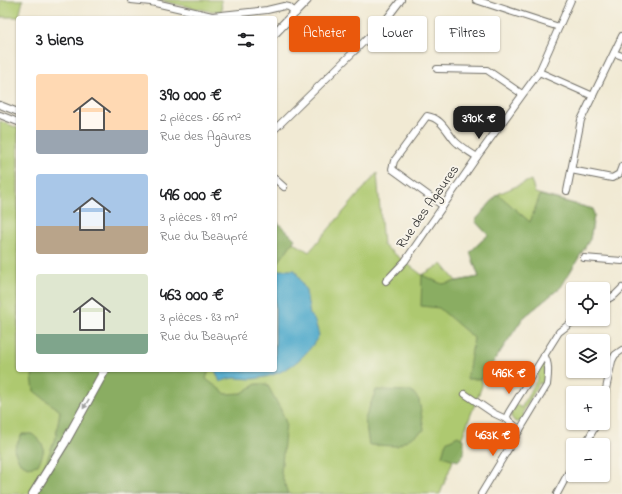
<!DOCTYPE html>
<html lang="fr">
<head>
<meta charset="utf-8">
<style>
  body { margin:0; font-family:"Indie Flower",sans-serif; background:#f2f2f2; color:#202124; height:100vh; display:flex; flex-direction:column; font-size:15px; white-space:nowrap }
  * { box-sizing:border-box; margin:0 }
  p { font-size:13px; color:#757577 }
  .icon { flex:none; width:22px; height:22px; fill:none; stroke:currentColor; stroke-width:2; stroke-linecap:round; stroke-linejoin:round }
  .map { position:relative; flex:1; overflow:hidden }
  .details { position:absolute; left:16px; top:16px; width:261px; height:356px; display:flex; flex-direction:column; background:#fff; border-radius:4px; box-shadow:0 1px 3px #0004 }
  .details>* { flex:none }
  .hud { position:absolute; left:289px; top:16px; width:273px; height:36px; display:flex; gap:8px }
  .buttons { position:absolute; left:566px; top:282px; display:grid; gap:8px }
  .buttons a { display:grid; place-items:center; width:44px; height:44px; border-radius:4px; background:#fff; box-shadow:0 1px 3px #0004; font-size:20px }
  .price { position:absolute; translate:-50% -34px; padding:0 9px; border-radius:8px; background:#ea580c; color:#fff; font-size:13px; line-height:26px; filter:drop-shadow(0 1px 2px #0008) }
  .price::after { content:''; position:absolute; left:50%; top:24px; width:12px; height:9px; margin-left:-6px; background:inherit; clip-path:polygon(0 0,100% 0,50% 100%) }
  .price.active { background:#222; color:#fff }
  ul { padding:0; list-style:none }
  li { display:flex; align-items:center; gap:12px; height:100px; padding:0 20px }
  li span { display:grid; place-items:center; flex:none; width:112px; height:80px; border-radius:4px; color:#555 }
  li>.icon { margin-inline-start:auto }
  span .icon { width:48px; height:48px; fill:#fffc; stroke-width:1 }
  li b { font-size:17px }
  h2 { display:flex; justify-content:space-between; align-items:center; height:48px; padding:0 20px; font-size:17px }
  .chip { padding:0 14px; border-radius:4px; background:#fff; box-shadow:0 1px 3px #0004; font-size:14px; line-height:36px }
  .chip.active { background:#ea580c; color:#fff }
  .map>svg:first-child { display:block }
</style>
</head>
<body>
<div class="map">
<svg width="622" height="494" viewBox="0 0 622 494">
  <rect width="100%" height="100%" fill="#f7f3e8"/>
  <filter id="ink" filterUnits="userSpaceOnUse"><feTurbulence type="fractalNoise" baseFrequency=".025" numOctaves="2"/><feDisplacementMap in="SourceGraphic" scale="8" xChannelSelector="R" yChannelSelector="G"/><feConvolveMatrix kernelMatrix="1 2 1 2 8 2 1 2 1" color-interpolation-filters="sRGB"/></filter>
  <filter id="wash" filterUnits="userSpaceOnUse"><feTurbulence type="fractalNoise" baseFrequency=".012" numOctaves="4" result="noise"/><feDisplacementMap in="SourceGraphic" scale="16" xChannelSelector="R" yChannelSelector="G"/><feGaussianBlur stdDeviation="0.9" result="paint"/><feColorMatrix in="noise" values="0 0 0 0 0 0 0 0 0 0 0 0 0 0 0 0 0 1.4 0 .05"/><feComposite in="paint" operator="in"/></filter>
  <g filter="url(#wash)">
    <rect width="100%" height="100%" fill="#f1ead4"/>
    <!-- green -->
    <g fill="#aec96f" stroke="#6c7a4d">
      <path d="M 0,0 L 23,0 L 19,17 L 0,17 Z"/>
      <path d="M 156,0 L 221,0 L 222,11 L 209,11 Z"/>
      <path d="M 0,121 L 18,128 L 18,370 L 275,370 L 275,231 L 309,252 L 377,173 L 383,245 L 422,275 L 442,264 L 456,281 L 479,277 L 470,252 L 488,235 L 475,221 L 498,194 L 531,180 L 535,193 L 593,209 L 594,216 L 590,239 L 561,287 L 523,318 L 482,379 L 482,386 L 440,494 L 0,494 Z"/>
      <path d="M 543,363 L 545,365 L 546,382 L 543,387 L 540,382 L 523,412 L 525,417 L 521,422 L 515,422 L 511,417 L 512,412 L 517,404 L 521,408 L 538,378 L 535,372 L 541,364 Z"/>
    </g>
    <!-- forest -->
    <g fill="#8aad62" stroke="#5a6c46">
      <path d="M 498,194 L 530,222 L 540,195 L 593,209 L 594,216 L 590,239 L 561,287 L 523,318 L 482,379 L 467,379 L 474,338 L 439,308 L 421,306 L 422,275 L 442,284 L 479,277 L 470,252 L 488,235 L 475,221 Z"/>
      <path d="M 275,220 L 295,239 L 278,263 L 275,264 Z"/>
      <path d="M 36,370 L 209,370 L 206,379 L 226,394 L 242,393 L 256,384 L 267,384 L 281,410 L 286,423 L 281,473 L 288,494 L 35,494 L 56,435 L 60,411 L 34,391 L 32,376 Z"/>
      <path d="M 376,390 L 412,391 L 419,400 L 424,430 L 397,446 L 369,445 L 365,419 Z"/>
      <path d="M 22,434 L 32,434 C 46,446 46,448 38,465 L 28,467 L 20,463 L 14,450 Z"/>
      <path d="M 458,436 L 464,440 L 464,454 L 458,461 L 442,456 L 446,442 Z"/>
    </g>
    <!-- water -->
    <path fill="#4da9cb" stroke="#3c6a7b" d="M 281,270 L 295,270 L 306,291 L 310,315 L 315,321 L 319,335 C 307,357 285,375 259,378 C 251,380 243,378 235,378 C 230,378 225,380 220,382 L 215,370 L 275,370 L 275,271 Z"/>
  </g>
  <g filter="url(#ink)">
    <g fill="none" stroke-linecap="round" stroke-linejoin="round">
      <defs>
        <g id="minor">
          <path d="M 131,0 L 151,2 L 212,16 L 267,10 L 284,6 L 289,7 L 296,13"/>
          <path d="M 476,0 L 559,27"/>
          <path d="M 614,53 L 622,56"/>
          <path d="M 437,69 L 487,70 L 522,94"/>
          <path d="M 539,72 L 593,96"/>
          <path d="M 0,105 L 18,112"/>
          <path d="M 0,115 L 18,122"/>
          <path d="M 275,129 L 385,21 L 401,0"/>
          <path d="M 571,170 L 612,178 L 619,174 L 622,166"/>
          <path d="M 275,179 L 284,187"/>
          <path d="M 567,191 L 581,120 L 622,36"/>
          <path d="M 443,206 L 392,169 L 394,161 L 427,116 C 441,118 446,130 454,140 C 460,147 470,152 477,157"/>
          <path d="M 584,258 L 622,261"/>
          <path d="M 386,281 L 405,261 L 477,157 L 539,72 L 571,0"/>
          <path d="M 603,302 L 615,295 L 622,288"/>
          <path d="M 465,394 L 493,413 L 508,420"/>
          <path d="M 603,403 L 612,361 L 615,355 L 622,350"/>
          <path d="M 520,430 L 508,420 L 507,416 L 509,412 L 559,332 L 576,319"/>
          <path d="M 585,445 L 597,423"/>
          <path d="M 481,494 L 547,385 C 548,375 550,364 544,355"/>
          <path d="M 557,494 L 573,464"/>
        </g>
        <g id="tertiary">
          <path d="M 275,33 L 307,0"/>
          <path d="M 33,494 L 64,444 L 105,370"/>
        </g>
      </defs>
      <!-- minor casing -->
      <use href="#minor" stroke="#706e66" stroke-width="8"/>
      <!-- tertiary casing -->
      <use href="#tertiary" stroke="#706e66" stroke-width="10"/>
      <!-- minor -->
      <use href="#minor" stroke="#fff" stroke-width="6"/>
      <!-- tertiary -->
      <use href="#tertiary" stroke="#fff" stroke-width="8"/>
    </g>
    <!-- one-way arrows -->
    <defs><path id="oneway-solid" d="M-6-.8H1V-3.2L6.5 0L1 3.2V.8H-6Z"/></defs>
    <use fill="#a0a0a0" href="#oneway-solid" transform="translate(86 404) rotate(121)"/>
  </g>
  <g text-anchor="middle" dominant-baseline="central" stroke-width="4" stroke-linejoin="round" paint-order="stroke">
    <!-- street labels -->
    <g font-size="14" fill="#2b2b2b" stroke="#f7f3e8">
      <text transform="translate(428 207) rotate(-55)">Rue des Agaures</text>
    </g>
  </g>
</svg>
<div class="buttons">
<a><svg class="icon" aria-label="locate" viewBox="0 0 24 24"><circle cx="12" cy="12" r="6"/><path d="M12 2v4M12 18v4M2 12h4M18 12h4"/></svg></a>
<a><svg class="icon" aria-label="layers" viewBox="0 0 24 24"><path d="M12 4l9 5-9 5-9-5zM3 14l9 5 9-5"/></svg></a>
<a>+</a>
<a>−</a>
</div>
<b class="price active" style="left:479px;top:140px">390K €</b>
<b class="price" style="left:509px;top:395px">496K €</b>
<b class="price" style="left:493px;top:457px">463K €</b>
<div class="hud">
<a class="chip active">Acheter</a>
<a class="chip">Louer</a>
<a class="chip">Filtres</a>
</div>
<section class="details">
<h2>3 biens<svg class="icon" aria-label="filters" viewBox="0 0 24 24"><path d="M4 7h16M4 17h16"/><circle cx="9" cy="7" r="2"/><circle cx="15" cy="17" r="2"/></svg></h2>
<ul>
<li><span style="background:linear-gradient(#ffd9b3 70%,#9aa5b1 0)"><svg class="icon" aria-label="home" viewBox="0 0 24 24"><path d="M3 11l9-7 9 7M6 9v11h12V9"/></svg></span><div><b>390 000 €</b><p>2 pièces · 66 m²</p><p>Rue des Agaures</p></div></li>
<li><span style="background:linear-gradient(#a9c7e8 65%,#b9a48a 0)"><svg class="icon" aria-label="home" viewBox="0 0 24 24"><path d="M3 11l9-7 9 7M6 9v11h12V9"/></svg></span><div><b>496 000 €</b><p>3 pièces · 89 m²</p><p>Rue du Beaupré</p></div></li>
<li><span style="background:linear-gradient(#dfe7d0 75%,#7fa58c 0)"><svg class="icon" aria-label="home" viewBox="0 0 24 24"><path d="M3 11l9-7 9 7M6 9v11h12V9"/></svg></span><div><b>463 000 €</b><p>3 pièces · 83 m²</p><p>Rue du Beaupré</p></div></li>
</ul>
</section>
</div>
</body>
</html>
